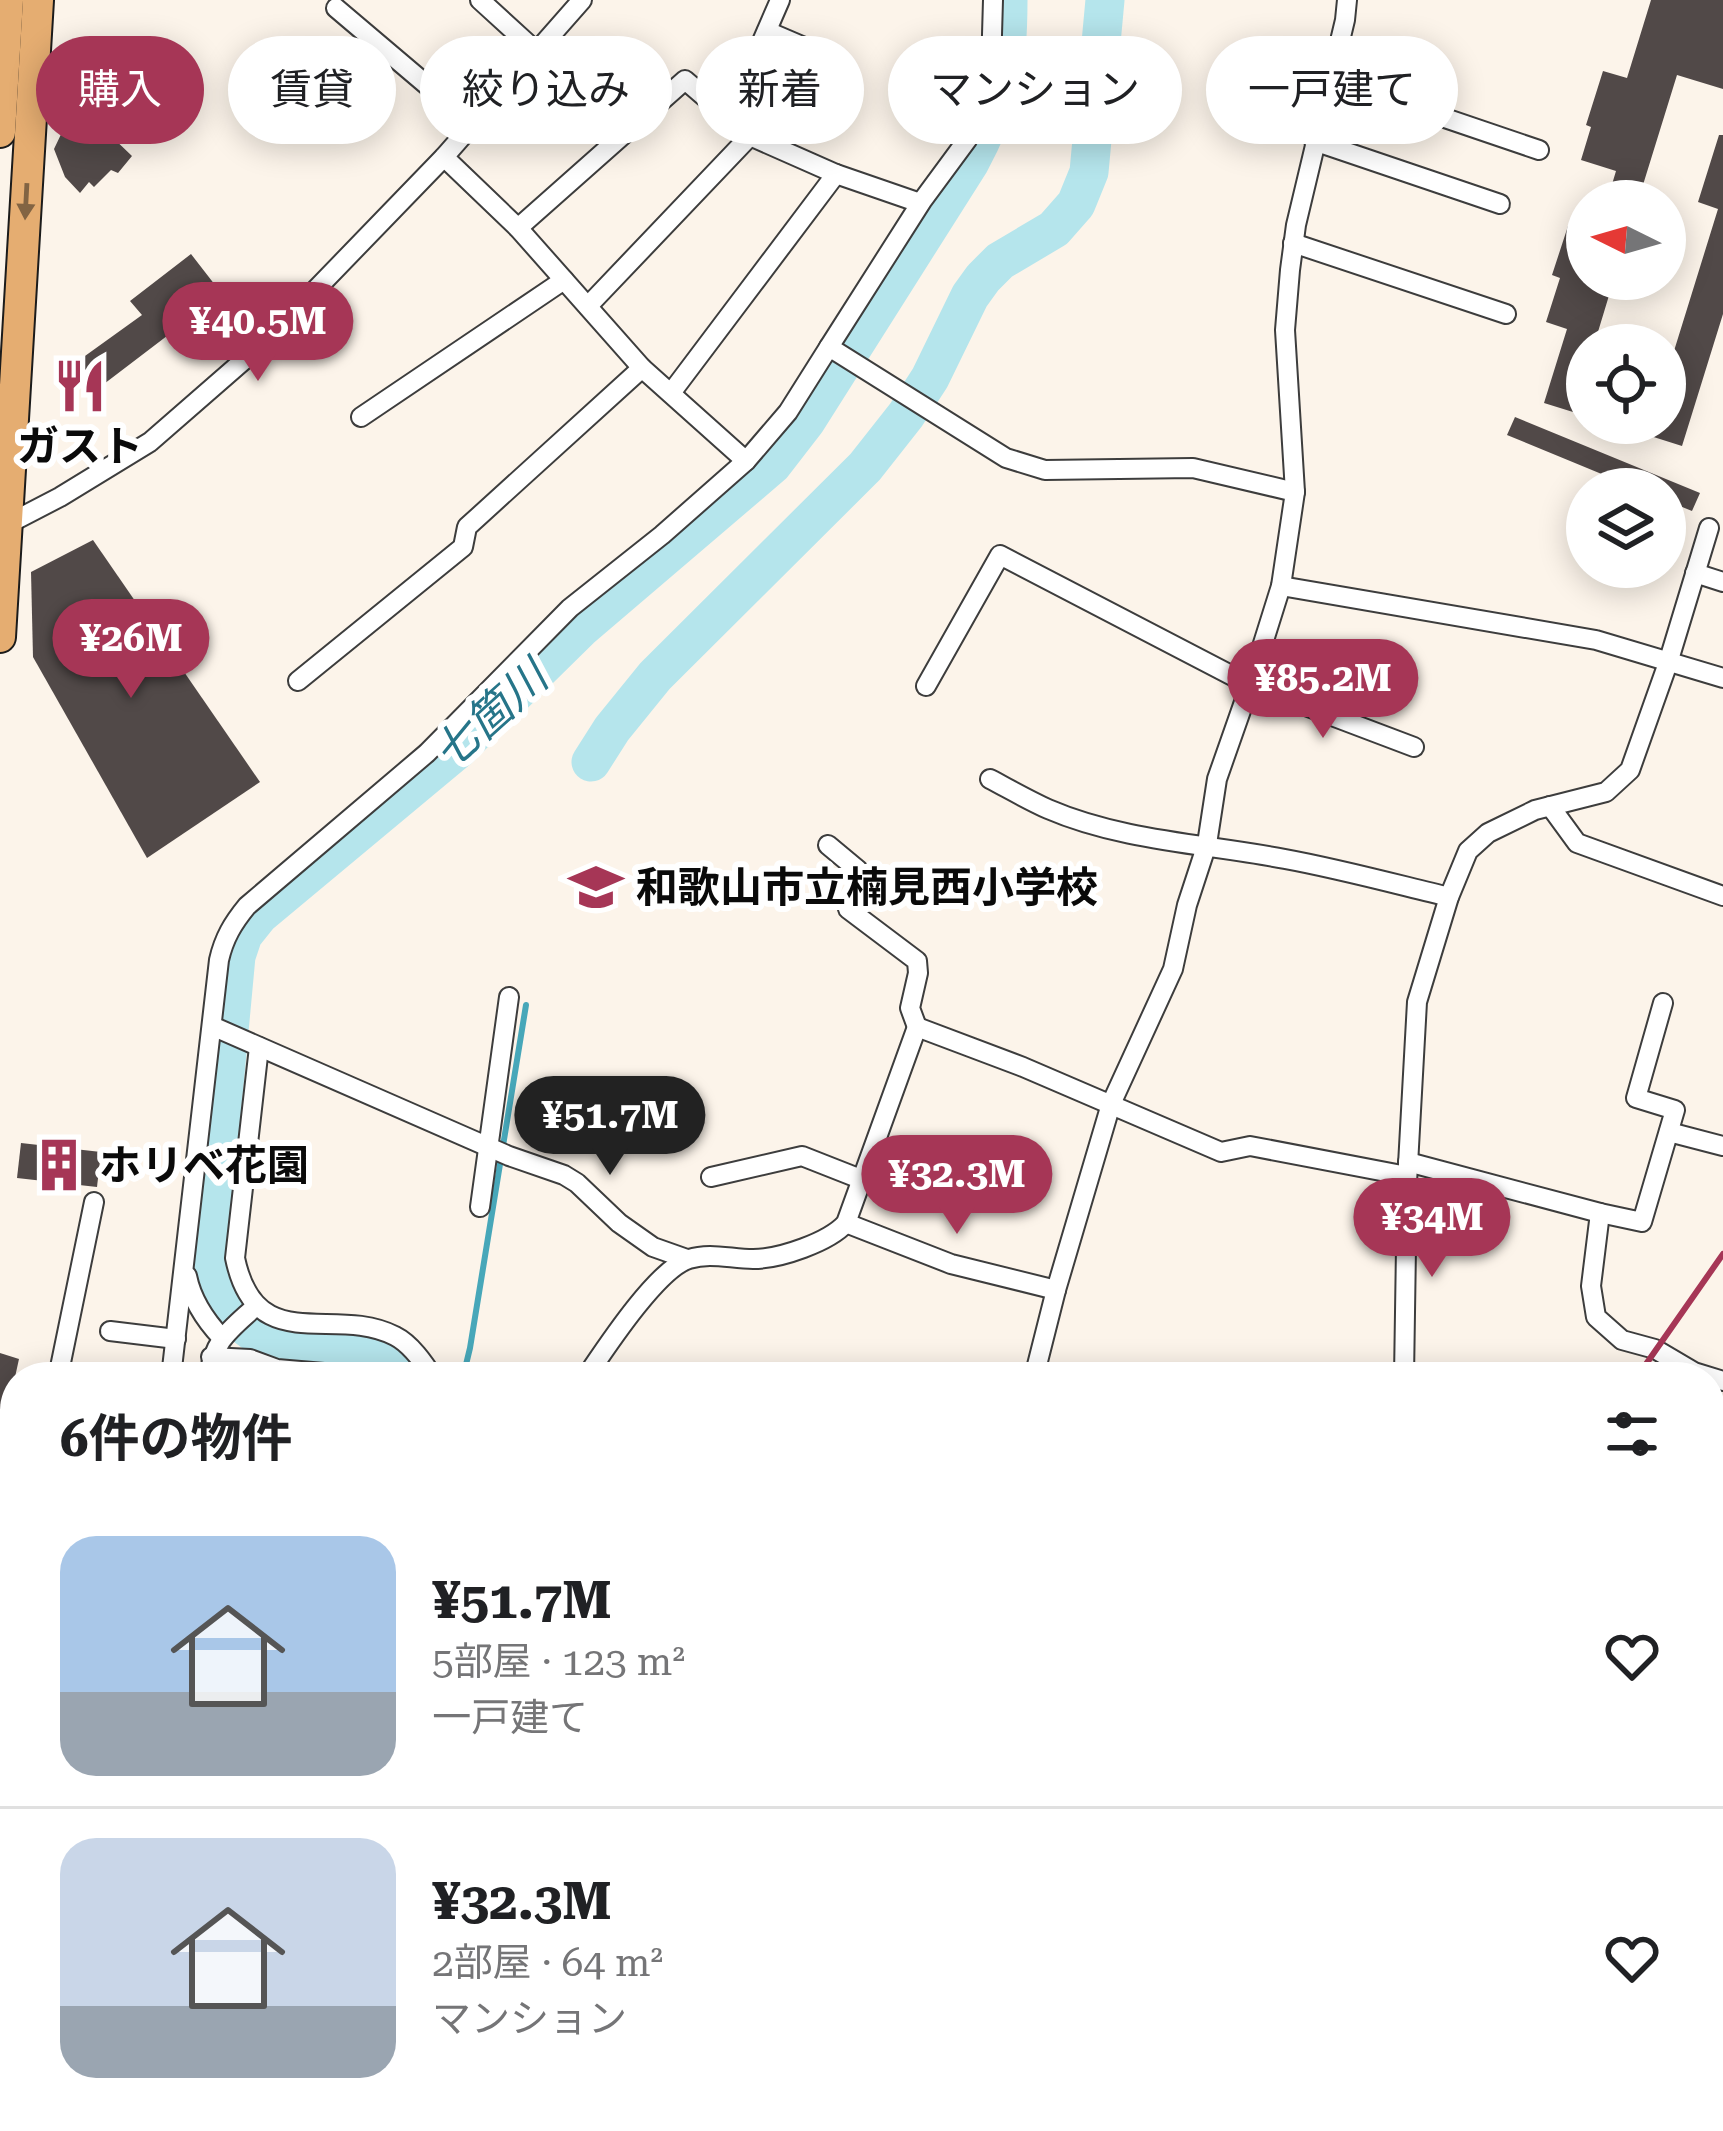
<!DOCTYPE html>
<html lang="ja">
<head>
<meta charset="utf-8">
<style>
  body { margin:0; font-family:"Roboto Serif","Noto Sans JP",serif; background:#f6f6f6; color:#202124; height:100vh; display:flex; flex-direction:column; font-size:45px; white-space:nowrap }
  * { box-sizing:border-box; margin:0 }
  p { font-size:39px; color:#757577 }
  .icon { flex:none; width:66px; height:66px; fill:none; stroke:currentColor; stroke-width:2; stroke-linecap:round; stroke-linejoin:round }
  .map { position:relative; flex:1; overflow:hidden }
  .drawer { position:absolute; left:0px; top:1362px; width:1725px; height:771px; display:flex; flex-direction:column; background:#fff; border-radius:48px 48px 0 0; box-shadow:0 6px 30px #0003 }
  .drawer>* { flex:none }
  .hud { position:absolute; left:36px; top:36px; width:1653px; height:108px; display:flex; gap:24px }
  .needle { width:78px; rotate:275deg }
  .fabs { position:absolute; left:1566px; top:180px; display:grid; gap:24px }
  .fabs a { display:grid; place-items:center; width:120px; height:120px; border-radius:50%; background:#fff; box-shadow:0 6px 30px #0003; font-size:60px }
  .price { position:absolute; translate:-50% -102px; padding:0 27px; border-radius:42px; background:#a63656; color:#fff; font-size:39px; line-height:78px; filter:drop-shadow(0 3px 6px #0008) }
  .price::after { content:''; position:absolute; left:50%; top:72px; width:36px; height:27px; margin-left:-18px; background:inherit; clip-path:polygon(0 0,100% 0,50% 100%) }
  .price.current { background:#222; color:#fff }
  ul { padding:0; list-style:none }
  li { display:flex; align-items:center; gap:36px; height:300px; padding:0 60px }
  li+li { border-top:3px solid #e0e0e0 }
  li span { display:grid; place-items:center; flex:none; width:336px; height:240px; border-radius:36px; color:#555 }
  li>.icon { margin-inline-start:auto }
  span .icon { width:144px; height:144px; fill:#fffc; stroke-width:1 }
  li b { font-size:51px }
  h2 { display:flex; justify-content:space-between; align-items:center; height:144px; padding:0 60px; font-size:51px }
  .chip { padding:0 42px; border-radius:54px; background:#fff; box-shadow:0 6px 30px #0003; font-size:42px; line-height:108px }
  .chip.current { background:#a63656; color:#fff }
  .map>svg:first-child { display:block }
</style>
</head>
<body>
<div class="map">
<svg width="1723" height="2131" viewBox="0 0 1723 2131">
  <rect width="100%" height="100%" fill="#fcf4ea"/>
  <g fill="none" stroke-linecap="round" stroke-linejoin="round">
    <!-- stream -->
    <path stroke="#47a7b9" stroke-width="6" d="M 463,1377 L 470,1348 L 526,1005"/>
    <!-- river -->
    <g stroke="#b5e5ec" stroke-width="39">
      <path d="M 591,762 L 612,729 L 655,676 L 865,467 L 906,415 L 930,378 L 970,296 L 983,278 L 1000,261 L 1054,229 L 1076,204 L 1089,172 L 1105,0"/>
      <path d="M 406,1377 C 363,1330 286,1367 241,1322 C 218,1299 212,1277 209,1246 L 236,956 L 243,935 L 259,915 L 457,750 L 580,629 L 772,465 L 806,421 L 970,162 C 1002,103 1008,67 1008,0"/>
      <path d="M 0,1932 L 15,1961"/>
      <path d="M 35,2131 L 35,2118"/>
      <path d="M 405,2131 L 410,2118"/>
    </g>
  </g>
  <!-- building -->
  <g fill="#514948">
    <path d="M 1651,0 L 1723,0 L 1723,89 L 1677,75 L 1638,201 L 1607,201 L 1616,171 L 1581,160 L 1591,127 L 1586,125 L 1603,71 L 1627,78 Z"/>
    <path d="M 303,72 L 351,110 L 334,131 L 286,94 Z"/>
    <path d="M 85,111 L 132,156 L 118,173 L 111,170 L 94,187 L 89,182 L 80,193 L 65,177 L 54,149 L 65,126 L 75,121 Z"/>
    <path d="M 1719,135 L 1723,135 L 1723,314 L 1682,446 L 1622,427 L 1623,423 L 1665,423 L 1665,380 L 1718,209 L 1698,202 Z"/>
    <path d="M 1568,226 L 1587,232 L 1587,279 L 1614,279 L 1594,345 L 1587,345 L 1587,367 L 1573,412 L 1544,403 L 1567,329 L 1546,322 L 1560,278 L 1552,275 Z"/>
    <path d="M 191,254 L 222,294 L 100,387 L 78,361 L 142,315 L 130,301 Z"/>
    <path d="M 1515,417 L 1700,493 L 1692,511 L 1665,500 L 1665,489 L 1638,489 L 1507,435 Z"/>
    <path d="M 93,540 L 260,782 L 147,858 L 33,657 L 31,572 Z"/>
    <path d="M 21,1143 L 101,1152 L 97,1187 L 17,1178 Z"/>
    <path d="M 0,1353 L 19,1359 L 8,1409 L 0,1409 Z"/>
  </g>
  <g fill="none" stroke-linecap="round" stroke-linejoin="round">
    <defs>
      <g id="street">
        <path d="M 480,0 L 538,53"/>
        <path d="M 336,8 L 474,125"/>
        <path d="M 767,31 L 823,55"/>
        <path d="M 757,53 L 780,0"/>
        <path d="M 1330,79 L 1539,150"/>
        <path d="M 1314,141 L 1500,204"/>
        <path d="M 444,157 L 518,228 L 642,368 L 746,461"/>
        <path d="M 518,228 L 685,80 L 750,136 L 836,174 L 920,203"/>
        <path d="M 1293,243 L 1506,314"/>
        <path d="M 588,306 L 750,136"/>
        <path d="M 829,347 L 922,201 L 967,140 L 982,109 L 991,69 L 993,0"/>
        <path d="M 671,393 L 836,174"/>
        <path d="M 361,417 L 564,280"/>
        <path d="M 6,525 L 60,497 L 150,442 L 267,340 L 444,157 L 582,0"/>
        <path d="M 1695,573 L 1723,582"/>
        <path d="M 1281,586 L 1596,640 L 1723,678"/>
        <path d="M 298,681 L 463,547 L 467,527 L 642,368"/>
        <path d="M 926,686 L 1000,555 L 1250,685 L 1414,747"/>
        <path d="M 990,779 C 1009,789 1028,800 1048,809 C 1122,841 1207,844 1285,859 C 1340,869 1395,884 1449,897"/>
        <path d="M 1550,806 L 1577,843 L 1723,896"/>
        <path d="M 828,845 L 858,870 L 860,891 L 848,909 L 917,961 L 918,973 L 910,1008 L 917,1027"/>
        <path d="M 212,1026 L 509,1156 L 564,1175 L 577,1183 L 619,1223 L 653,1247 L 687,1259"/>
        <path d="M 259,1047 L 235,1258 C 256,1359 333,1304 395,1336 C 411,1344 424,1363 433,1377"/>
        <path d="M 1669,1132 L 1723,1146"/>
        <path d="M 1408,1162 L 1600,1213 L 1591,1286 L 1596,1317 L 1622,1340 L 1655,1349 L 1694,1372 L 1723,1381"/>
        <path d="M 711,1177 L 802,1156 L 863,1180"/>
        <path d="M 480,1207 L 509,997"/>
        <path d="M 1600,1213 L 1642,1222 L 1675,1110 L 1636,1098 L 1663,1003"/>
        <path d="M 846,1223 L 951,1264 L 1056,1290"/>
        <path d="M 187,1276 C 192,1301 205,1320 222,1338"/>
        <path d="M 110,1331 L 176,1339"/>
        <path d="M 211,1357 L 250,1359 L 277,1369 L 371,1377"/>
        <path d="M 58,1377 L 94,1202"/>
        <path d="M 171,1377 L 219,960 C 224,938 233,923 247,906 L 427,753 L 570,608 L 662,535 L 746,461 L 788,412 L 829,347 L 1006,458 L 1045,470 L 1193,468 L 1295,492"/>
        <path d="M 209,1377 C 213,1340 230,1330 256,1306"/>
        <path d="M 586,1377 C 605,1349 657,1269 689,1259 C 710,1252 731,1259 753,1259 C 780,1259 829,1242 846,1223 L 917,1027 L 1023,1067 L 1221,1152 L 1250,1146 L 1407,1176"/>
        <path d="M 1034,1377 L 1056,1290 L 1111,1104 L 1173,969 L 1187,905 L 1207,844 L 1217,779 L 1250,685 L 1281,586 L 1295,492 L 1285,330 L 1290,270 L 1296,225 L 1345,20 L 1347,0"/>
        <path d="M 1404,1377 L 1407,1183 L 1417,1002 L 1449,897 L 1468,851 L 1488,833 L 1535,810 L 1606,792 L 1630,770 L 1668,663 L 1709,528"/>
        <path d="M 1710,1490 L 1723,1494"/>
        <path d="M 1710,1555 L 1723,1558"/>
        <path d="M 0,1646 L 15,1644"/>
        <path d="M 1710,1730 L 1723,1712"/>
        <path d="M 0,1780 L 15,1783"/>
        <path d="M 0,1861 L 15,1882"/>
        <path d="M 1710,1917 L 1723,1922"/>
        <path d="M 1710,2010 L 1723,1972"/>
        <path d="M 0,2022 L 7,2077 L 5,2131"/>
        <path d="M 920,2118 L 933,2123"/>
        <path d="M 1448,2118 L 1449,2131"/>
        <path d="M 59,2131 L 60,2118"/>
        <path d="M 150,2131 L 150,2118"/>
        <path d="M 260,2131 L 263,2118"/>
        <path d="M 378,2131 L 382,2118"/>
        <path d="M 450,2131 L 454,2118"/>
        <path d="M 833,2131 L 835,2118"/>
        <path d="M 1004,2131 L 1010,2118"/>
      </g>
      <g id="secondary">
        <path d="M 0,1452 L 15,1456"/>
        <path d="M 1710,2075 L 1723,2079"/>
      </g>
      <g id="primary">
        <path d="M 0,132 L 8,0"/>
        <path d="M 0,637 L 38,0"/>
      </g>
    </defs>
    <!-- street casing -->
    <use href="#street" stroke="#3d3d3d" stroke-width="22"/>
    <!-- secondary casing -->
    <use href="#secondary" stroke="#2c2c2c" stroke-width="32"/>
    <!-- primary casing -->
    <use href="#primary" stroke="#1b1b1b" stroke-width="34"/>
    <!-- street -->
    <use href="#street" stroke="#fff" stroke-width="18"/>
    <!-- secondary -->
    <use href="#secondary" stroke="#f3dbad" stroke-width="27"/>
    <!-- primary -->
    <use href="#primary" stroke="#e5ad71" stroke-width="30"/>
    <!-- rail -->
    <g stroke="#a63656" stroke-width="6">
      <path d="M 1637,1377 L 1723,1254"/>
      <path d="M 1163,2131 L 1171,2118"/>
      <path d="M 1241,2131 L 1245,2118"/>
    </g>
  </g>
  <!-- one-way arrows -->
  <defs><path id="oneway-solid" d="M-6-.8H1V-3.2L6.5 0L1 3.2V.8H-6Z" transform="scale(3)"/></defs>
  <use fill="#826443" href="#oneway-solid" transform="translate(26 201) rotate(93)"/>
  <!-- icons -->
  <defs>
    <symbol id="restaurant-bare" viewBox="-9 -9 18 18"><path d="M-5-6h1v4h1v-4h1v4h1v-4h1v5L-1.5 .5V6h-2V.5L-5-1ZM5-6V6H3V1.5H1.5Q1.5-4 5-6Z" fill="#a63656" stroke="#fff" stroke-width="2.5" paint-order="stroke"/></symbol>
    <symbol id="school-bare" viewBox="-9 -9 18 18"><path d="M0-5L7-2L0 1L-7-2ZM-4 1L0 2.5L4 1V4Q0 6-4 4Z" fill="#a63656" stroke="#fff" stroke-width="2.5" paint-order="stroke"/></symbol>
    <symbol id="building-bare" viewBox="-9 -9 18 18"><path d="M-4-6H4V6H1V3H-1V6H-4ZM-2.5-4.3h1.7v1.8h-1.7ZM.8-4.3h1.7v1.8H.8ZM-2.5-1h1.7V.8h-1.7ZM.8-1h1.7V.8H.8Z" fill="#a63656" stroke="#fff" stroke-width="2.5" paint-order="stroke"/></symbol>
  </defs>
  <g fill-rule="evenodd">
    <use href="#restaurant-bare" x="42" y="348" width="76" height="76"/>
    <use href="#school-bare" x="558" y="849" width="76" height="76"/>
    <use href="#building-bare" x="21" y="1127" width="76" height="76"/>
  </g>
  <g text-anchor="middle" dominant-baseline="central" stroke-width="12" stroke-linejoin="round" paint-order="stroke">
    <!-- poi labels -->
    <g font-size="42" font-weight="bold" fill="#0a0a0a" stroke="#fff" text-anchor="start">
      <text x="80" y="446" text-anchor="middle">ガスト</text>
      <text x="636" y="887">和歌山市立楠見西小学校</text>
      <text x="99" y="1165">ホリベ花園</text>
    </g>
    <!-- water labels -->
    <g font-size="45" font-style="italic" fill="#267589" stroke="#fff">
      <text transform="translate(490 715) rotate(-42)">七箇川</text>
    </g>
  </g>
</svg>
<div class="fabs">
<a><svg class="needle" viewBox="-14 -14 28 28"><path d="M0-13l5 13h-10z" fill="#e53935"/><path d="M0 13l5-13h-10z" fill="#757577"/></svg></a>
<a><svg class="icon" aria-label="locate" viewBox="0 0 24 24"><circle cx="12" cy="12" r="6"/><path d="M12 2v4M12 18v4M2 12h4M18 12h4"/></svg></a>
<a><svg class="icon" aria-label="layers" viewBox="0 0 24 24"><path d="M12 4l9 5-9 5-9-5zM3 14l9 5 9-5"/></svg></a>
</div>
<b class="price" style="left:258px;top:384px">¥40.5M</b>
<b class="price" style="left:131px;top:701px">¥26M</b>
<b class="price" style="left:1323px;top:741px">¥85.2M</b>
<b class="price current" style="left:610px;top:1178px">¥51.7M</b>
<b class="price" style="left:957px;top:1237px">¥32.3M</b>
<b class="price" style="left:1432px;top:1280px">¥34M</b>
<div class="hud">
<a class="chip current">購入</a>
<a class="chip">賃貸</a>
<a class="chip">絞り込み</a>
<a class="chip">新着</a>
<a class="chip">マンション</a>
<a class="chip">一戸建て</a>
</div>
<section class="drawer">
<h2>6件の物件<svg class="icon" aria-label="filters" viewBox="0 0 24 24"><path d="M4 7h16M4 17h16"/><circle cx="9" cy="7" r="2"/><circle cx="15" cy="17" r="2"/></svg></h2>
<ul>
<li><span style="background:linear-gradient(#a9c7e8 65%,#9aa5b1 0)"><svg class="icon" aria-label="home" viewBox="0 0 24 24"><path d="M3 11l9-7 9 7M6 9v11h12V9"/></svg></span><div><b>¥51.7M</b><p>5部屋 · 123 m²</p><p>一戸建て</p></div><svg class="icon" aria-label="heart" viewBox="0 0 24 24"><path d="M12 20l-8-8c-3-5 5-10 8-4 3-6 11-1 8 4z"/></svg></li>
<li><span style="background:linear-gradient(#c9d6e8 70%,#9aa5b1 0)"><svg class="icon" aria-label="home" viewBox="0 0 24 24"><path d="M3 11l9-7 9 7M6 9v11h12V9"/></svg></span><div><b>¥32.3M</b><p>2部屋 · 64 m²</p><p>マンション</p></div><svg class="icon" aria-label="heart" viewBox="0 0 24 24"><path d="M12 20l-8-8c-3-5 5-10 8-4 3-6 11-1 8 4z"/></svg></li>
</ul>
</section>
</div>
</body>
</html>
